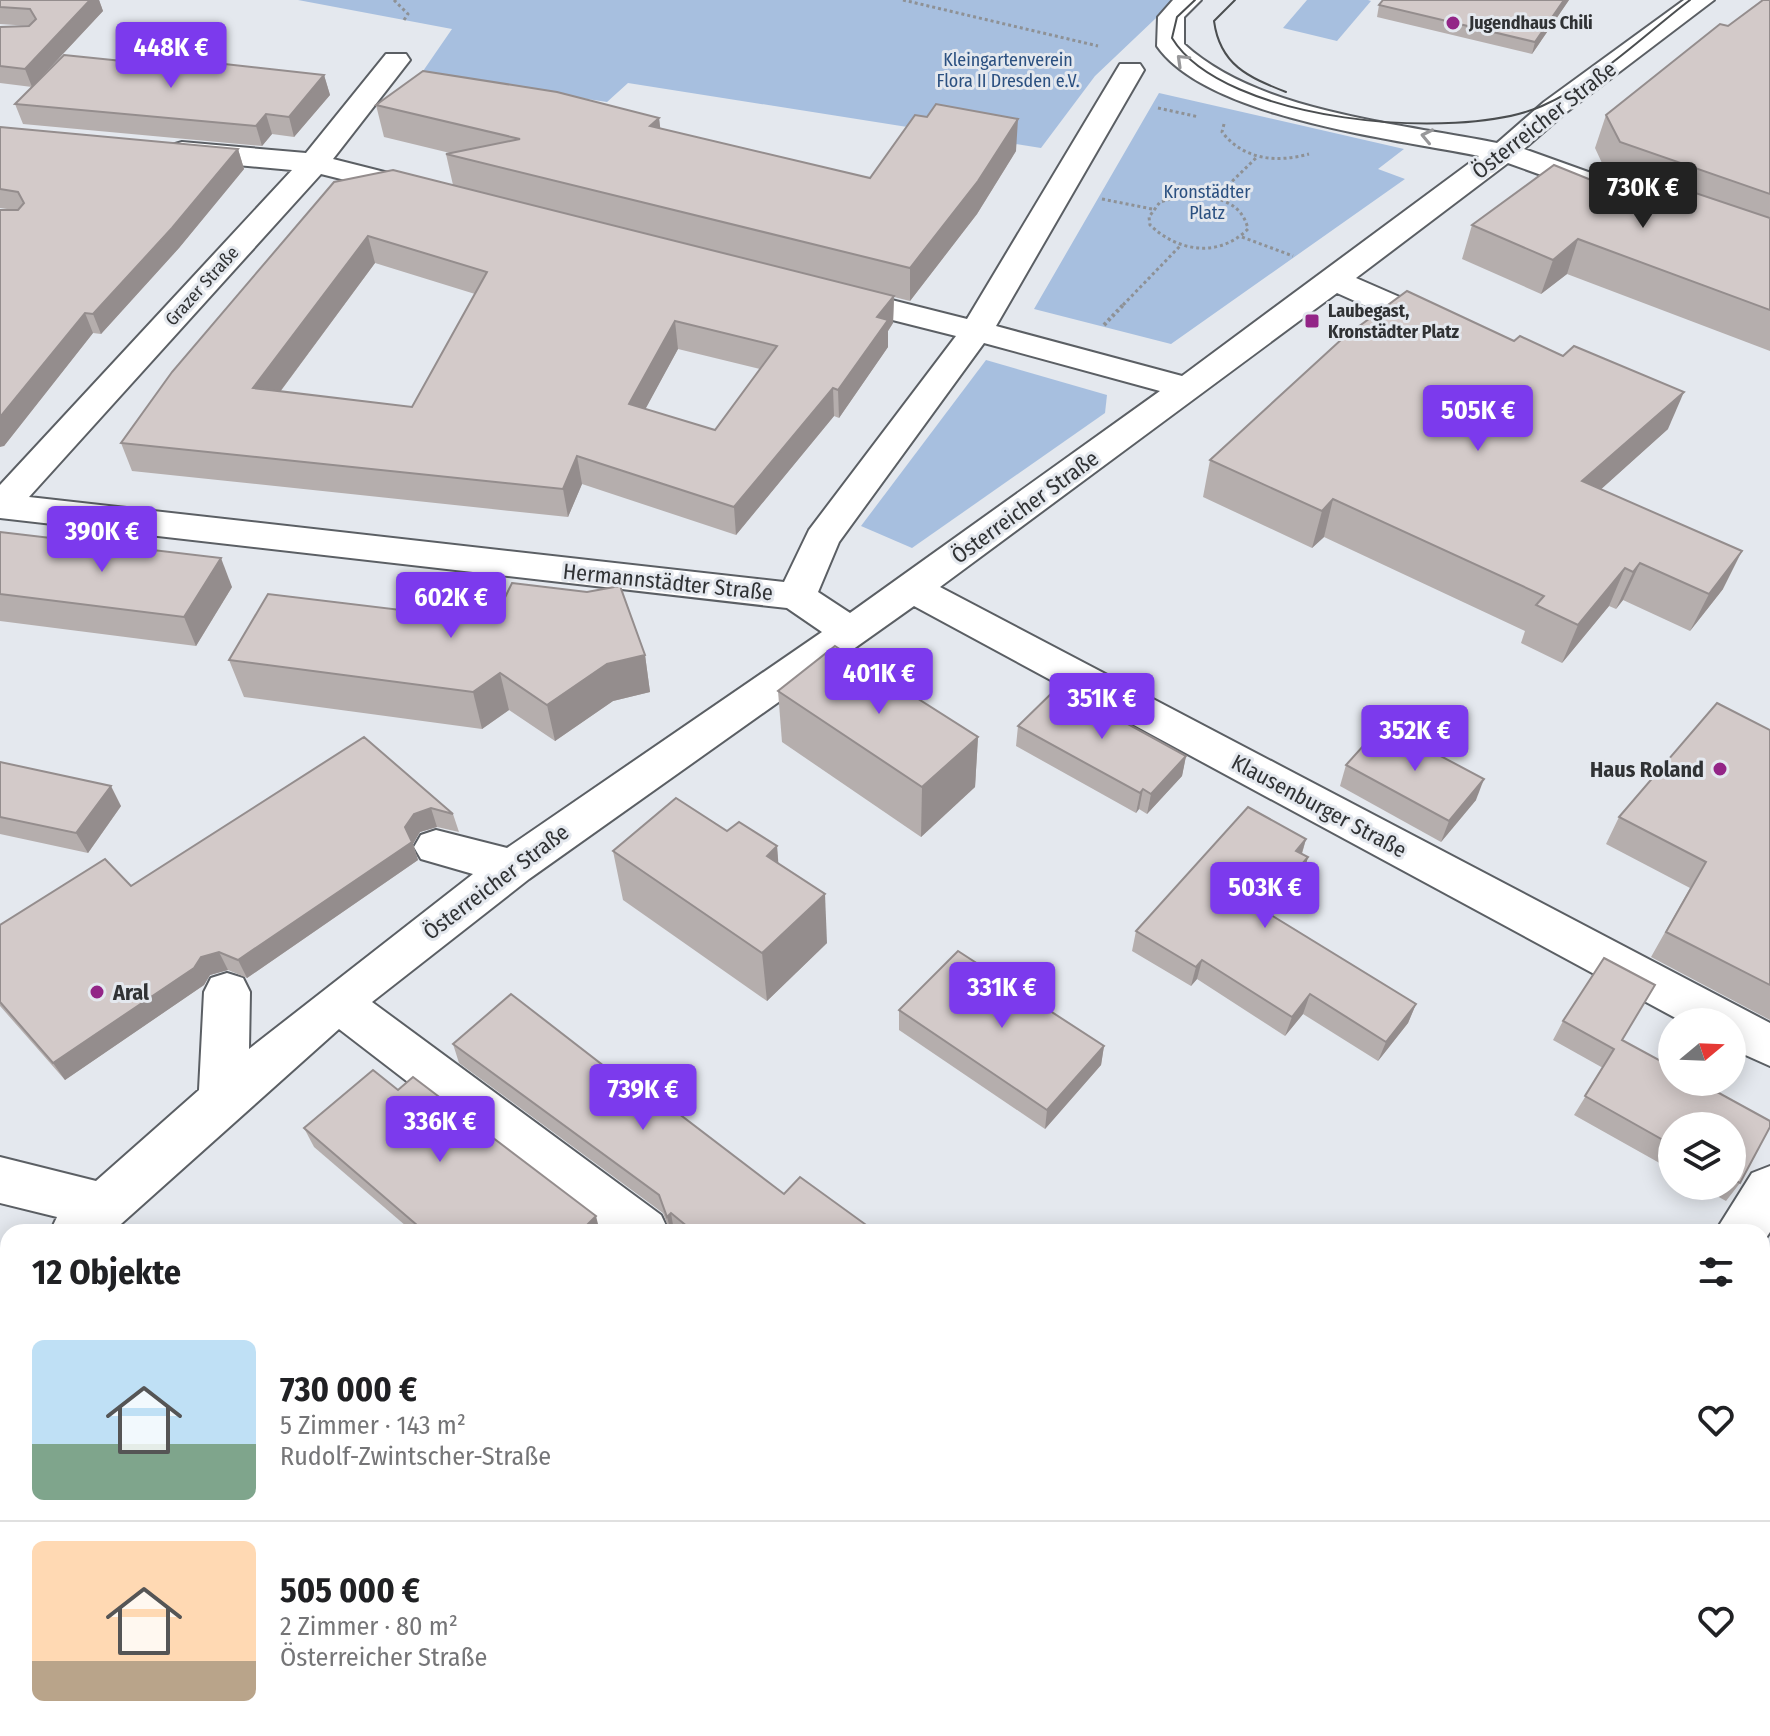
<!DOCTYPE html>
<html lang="de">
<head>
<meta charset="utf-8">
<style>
  body { margin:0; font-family:"Fira Sans Condensed",sans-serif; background:#f2f2f2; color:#202124; height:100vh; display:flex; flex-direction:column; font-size:30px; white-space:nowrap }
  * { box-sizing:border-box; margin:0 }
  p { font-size:26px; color:#757577 }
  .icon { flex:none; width:44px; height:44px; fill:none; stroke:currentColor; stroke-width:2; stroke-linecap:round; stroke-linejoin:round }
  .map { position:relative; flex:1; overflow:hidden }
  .drawer { position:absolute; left:0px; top:1224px; width:1770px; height:512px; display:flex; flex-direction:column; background:#fff; border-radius:24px 24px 0 0; box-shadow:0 4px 20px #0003 }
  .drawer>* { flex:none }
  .needle { width:52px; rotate:71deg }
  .controls { position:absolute; left:1658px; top:1008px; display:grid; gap:16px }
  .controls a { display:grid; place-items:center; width:88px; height:88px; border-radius:50%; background:#fff; box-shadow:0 4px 20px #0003; font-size:40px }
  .price { position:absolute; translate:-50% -68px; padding:0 18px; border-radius:8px; background:#7c3aed; color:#fff; font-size:26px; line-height:52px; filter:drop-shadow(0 2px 4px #0008) }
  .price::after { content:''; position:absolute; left:50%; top:48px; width:24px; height:18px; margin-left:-12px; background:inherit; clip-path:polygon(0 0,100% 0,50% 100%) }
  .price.current { background:#222; color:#fff }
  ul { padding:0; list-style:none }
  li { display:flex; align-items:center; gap:24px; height:200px; padding:0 32px }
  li+li { border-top:2px solid #e0e0e0 }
  li span { display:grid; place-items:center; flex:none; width:224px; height:160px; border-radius:12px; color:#555 }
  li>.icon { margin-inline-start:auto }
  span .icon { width:96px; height:96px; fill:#fffc; stroke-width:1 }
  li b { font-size:34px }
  h2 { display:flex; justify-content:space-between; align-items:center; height:96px; padding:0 32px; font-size:34px }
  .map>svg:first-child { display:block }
</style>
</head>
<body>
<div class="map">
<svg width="1770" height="1736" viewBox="0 0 1770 1736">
  <rect width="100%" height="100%" fill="#e4e8ee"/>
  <!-- green -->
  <g fill="#a7bfdf">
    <path d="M 298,0 L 1175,0 L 1095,76 L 1041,148 L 628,83 L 607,102 L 421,74 L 452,29 Z"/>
    <path d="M 1307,0 L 1368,0 L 1371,1 L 1337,41 L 1283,28 Z"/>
    <path d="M 1159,93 L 1404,149 L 1378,169 L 1405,179 L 1171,344 L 1034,309 Z"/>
    <path d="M 986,360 L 1107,395 L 1105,413 L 912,548 L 861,526 Z"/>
    <path d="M 1762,1307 L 1770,1313 L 1770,1412 L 1762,1427 Z"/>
    <path d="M 1444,1728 L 1592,1728 L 1587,1736 L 1439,1736 Z"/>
  </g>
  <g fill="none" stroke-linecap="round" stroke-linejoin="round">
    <defs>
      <g id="minor">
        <path d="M 1173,0 L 1201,0 L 1184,17 L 1184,44 C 1259,113 1400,123 1497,143 L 1544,102 L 1684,0 L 1714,0 L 1564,114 L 1524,149 L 1616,182 L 1620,188 L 1616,194 L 1594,194 L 1508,163 L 1356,278 L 1457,322 L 1461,329 L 1457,336 L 1445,339 L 1433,336 L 1337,293 L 940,587 L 1770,1023 L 1770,1066 L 1732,1049 L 1732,1022 L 1683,1022 L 914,606 L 529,879 L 372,1002 L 661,1215 L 669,1232 L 603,1232 L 339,1029 L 112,1232 L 50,1232 L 57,1217 L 0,1203 L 0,1157 L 96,1181 L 199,1090 L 204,992 L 211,978 L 227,973 L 243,978 L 250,992 L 249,1049 L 473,874 L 421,859 L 414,847 L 421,835 L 436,830 L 507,848 L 822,632 L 787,608 L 0,518 L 0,485 L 292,170 L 182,160 L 172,157 L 167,151 L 172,145 L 182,142 L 306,153 L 386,54 L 406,54 L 410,60 L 333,159 L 432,184 L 436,190 L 432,196 L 421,199 L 321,174 L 29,497 L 784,582 L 809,530 L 956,336 L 825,303 L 820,296 L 825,289 L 836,286 L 967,319 L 1120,64 L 1140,64 L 1144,70 L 996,326 L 1182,376 L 1479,156 C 1396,139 1207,118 1157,46 L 1158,17 ZM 984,343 L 1160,391 L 850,613 L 818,592 L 839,542 Z"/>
        <path d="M 1770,1166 L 1770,1232 L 1762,1244 L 1762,1232 L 1715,1232 L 1752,1173 Z"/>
        <path d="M 8,1263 L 8,1317 L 0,1320 L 0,1267 Z"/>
        <path d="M 1770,1620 L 1770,1693 L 1762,1696 L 1762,1623 Z"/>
        <path d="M 1762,1723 L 1764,1728 L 1761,1736 L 1698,1736 L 1701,1728 L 1762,1728 Z"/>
        <path d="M 1376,1728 L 1440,1728 L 1437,1736 L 1373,1736 Z"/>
      </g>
    </defs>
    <!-- minor casing -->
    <use href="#minor" stroke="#5b5f64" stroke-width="4"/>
    <!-- path-far2 -->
    <g stroke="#8e9195" stroke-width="3" stroke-dasharray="3 3" stroke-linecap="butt">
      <path d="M 394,0 L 408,14 L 404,20"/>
      <path d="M 903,0 L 1098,46"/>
      <path d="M 1158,108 L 1199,117"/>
      <path d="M 1224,124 L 1222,132 C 1244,160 1276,163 1309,154"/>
      <path d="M 1185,195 C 1212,196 1241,199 1248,229 C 1219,258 1178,252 1150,225 L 1149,217 L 1160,202 Z"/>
      <path d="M 1215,198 L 1257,157"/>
      <path d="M 1102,199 L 1152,209"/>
      <path d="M 1242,237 L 1293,256"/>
      <path d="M 1123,305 L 1181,245"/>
    </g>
    <!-- path-far1 -->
    <path stroke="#8e9195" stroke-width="4" stroke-dasharray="3 3" stroke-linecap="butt" d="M 1104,325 L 1125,303"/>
    <!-- path -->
    <path stroke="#8e9195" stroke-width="6" stroke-dasharray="5 5" stroke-linecap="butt" d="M 1762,1298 L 1770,1303"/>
    <!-- minor -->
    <use href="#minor" fill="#fff" fill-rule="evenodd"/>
    <!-- tram -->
    <g stroke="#4b4e50" stroke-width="2">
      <path d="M 1195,0 L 1177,17 L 1172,38 C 1223,122 1457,143 1542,106 C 1597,82 1643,36 1690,0"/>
      <path d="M 1235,0 L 1214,21 C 1220,65 1248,77 1286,92"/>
    </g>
  </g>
  <!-- wall -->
  <g fill="#b5aead" fill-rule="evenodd">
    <path d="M 0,0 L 99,0 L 103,11 L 32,87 L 0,83 L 0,27 L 30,26 L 0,24 Z"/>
    <path d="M 1569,0 L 1532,54 L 1377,17 L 1379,5 Z"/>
    <path d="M 1770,0 L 1770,351 L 1567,274 L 1541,294 L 1462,259 L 1472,225 L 1628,195 L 1632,184 L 1608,176 L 1595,148 L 1606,115 L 1728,26 Z"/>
    <path d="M 200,69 L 324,75 L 330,95 L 294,137 L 272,134 L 262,146 L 23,124 L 15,104 Z"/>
    <path d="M 376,105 L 659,118 L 660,129 L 870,178 L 1016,151 L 977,214 L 910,301 L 894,297 L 893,323 L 888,331 L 888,347 L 839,418 L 834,416 L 736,535 L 582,484 L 568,517 L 132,471 L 121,443 L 334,182 L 453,185 L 446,154 L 450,153 L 384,137 ZM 375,263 L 475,294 L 412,407 L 280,392 ZM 678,349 L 760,369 L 715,430 L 645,409 Z"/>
    <path d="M 0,127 L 238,149 L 244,169 L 179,248 L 101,334 L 93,333 L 4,446 L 14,210 L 0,208 Z"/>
    <path d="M 1514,341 L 1668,429 L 1601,489 L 1723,589 L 1690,631 L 1623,600 L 1616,609 L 1609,606 L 1562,663 L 1521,643 L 1525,631 L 1324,537 L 1312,548 L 1203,497 L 1210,460 Z"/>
    <path d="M 0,532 L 232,587 L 196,646 L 0,621 Z"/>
    <path d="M 645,655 L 650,692 L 613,701 L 555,741 L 509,710 L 482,729 L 244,697 L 229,660 Z"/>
    <path d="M 778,691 L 978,737 L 975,787 L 921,837 L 782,742 Z"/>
    <path d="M 1018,726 L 1186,756 L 1182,776 L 1147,814 L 1139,809 L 1136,813 L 1016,746 Z"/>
    <path d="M 1770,730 L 1770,1020 L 1651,957 L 1690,888 L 1606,844 L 1619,817 Z"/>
    <path d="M 364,737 L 453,814 L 459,832 L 437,827 L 420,832 L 413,844 L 418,860 L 247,978 L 228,970 L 210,975 L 204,985 L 65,1080 L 0,1006 L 0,925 L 131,886 Z"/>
    <path d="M 0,762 L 121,806 L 88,853 L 0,834 Z"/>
    <path d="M 1346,765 L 1476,800 L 1441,842 L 1340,786 Z"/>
    <path d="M 727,831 L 777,846 L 778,863 L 827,943 L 767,1001 L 623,900 L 613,851 Z"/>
    <path d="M 1306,839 L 1302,854 L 1308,857 L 1302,878 L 1270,914 L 1416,1004 L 1408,1023 L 1378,1061 L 1303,1014 L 1285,1036 L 1197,979 L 1191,986 L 1132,951 L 1136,931 Z"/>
    <path d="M 1604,958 L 1655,985 L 1622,1040 L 1672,1067 L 1672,1082 L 1699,1082 L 1770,1121 L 1770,1127 L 1740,1183 L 1726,1201 L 1699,1186 L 1732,1186 L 1732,1126 L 1672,1126 L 1672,1170 L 1574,1115 L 1603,1068 L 1553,1040 L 1563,1021 Z"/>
    <path d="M 899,1010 L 1104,1046 L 1101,1065 L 1045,1129 L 899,1030 Z"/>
    <path d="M 453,1044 L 644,1097 L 784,1194 L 869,1227 L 869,1232 L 675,1232 L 674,1231 L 670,1232 L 663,1213 L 459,1063 Z"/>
    <path d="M 398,1090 L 600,1232 L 413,1232 L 314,1147 L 304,1128 Z"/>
  </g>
  <!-- shaded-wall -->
  <g fill="#948d8d">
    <path d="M 90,0 L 99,0 L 103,11 L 32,87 L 25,69 Z"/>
    <path d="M 1564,0 L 1569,0 L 1532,54 L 1535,42 Z"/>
    <path d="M 324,75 L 330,95 L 294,137 L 289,117 Z"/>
    <path d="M 266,114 L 272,134 L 262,146 L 256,126 Z"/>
    <path d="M 659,118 L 663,150 L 650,126 Z"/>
    <path d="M 1018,119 L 1016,151 L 977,214 L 910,301 L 910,268 Z"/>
    <path d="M 238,149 L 244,169 L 179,248 L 101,334 L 93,314 Z"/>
    <path d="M 368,236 L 375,263 L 262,416 L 253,388 Z"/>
    <path d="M 1578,239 L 1567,274 L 1541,294 L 1553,260 Z"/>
    <path d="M 894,296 L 893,323 L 888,331 L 888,347 L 839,418 L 838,390 L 877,317 Z"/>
    <path d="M 85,313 L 93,333 L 4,446 L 0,447 L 0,417 Z"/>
    <path d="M 675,321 L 678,349 L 633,432 L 629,404 Z"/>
    <path d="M 833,388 L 834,416 L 736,535 L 734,507 Z"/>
    <path d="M 1684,392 L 1668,429 L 1568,519 L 1582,481 Z"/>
    <path d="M 577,456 L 582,484 L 568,517 L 563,489 Z"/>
    <path d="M 1333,499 L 1324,537 L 1312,548 L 1322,511 Z"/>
    <path d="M 1742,551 L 1723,589 L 1690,631 L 1709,594 Z"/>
    <path d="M 221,558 L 232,587 L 196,646 L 184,617 Z"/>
    <path d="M 1640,563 L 1623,600 L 1616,609 L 1633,572 Z"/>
    <path d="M 1625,568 L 1609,606 L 1562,663 L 1578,625 Z"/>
    <path d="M 645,655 L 650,692 L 613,701 L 555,741 L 547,705 L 607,664 Z"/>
    <path d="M 500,673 L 509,710 L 482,729 L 473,692 Z"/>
    <path d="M 978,737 L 975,787 L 921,837 L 922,787 Z"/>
    <path d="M 1186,756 L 1182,776 L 1147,814 L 1151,794 Z"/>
    <path d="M 1484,779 L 1476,800 L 1441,842 L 1449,821 Z"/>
    <path d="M 111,786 L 121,806 L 88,853 L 76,833 Z"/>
    <path d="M 1143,789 L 1139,809 L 1136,813 L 1140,793 Z"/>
    <path d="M 431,808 L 437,827 L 420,832 L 413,844 L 418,860 L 247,978 L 238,960 L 405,827 L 414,814 Z"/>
    <path d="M 1306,839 L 1300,859 L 1296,851 Z"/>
    <path d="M 777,846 L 781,896 L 767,856 Z"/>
    <path d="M 1308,857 L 1302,878 L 1257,930 L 1263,910 Z"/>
    <path d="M 825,894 L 827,943 L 767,1001 L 762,953 Z"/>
    <path d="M 219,952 L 228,970 L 210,975 L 204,985 L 65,1080 L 53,1063 L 201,957 Z"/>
    <path d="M 1202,960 L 1197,979 L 1191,986 L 1196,967 Z"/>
    <path d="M 1310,994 L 1303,1014 L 1285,1036 L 1292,1017 Z"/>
    <path d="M 1416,1004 L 1408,1023 L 1378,1061 L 1386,1042 Z"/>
    <path d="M 1104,1046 L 1101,1065 L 1045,1129 L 1047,1110 Z"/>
    <path d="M 671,1213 L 674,1231 L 673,1232 L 671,1232 L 667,1217 Z"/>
    <path d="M 596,1216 L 600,1232 L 580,1232 Z"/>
    <path d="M 8,1560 L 8,1589 L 0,1597 L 0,1568 Z"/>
  </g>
  <!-- building -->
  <g fill="#d3cac9" stroke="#948d8d" stroke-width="2" fill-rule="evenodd">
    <path d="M 0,0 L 90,0 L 25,69 L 0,66 L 0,27 L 29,26 L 36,19 L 30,9 L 0,7 Z"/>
    <path d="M 1383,0 L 1564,0 L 1535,42 L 1379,5 Z"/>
    <path d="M 1763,0 L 1770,0 L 1770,194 L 1620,142 L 1606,115 L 1720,24 L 1728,26 Z"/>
    <path d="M 64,55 L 200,69 L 207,62 L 324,75 L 289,117 L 266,114 L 256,126 L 15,104 Z"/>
    <path d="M 423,71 L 557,92 L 659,118 L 650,126 L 870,178 L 915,115 L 927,117 L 936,104 L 1018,119 L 978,181 L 910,268 L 446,154 L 520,139 L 376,105 Z"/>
    <path d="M 0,127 L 238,149 L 172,228 L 93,314 L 85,313 L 0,417 L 0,210 L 18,210 L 24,203 L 18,192 L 0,189 Z"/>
    <path d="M 1554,165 L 1653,205 L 1636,173 L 1770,218 L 1770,310 L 1578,239 L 1553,260 L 1472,225 Z"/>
    <path d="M 393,170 L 894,296 L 877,317 L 888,320 L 838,390 L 833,388 L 734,507 L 577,456 L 563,489 L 121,443 L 172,372 L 334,182 ZM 368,236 L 487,272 L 412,407 L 253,388 ZM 675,321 L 777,346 L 715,430 L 629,404 Z"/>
    <path d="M 1407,291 L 1514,341 L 1520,336 L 1563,356 L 1574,346 L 1684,392 L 1582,481 L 1742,551 L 1709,594 L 1640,563 L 1633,572 L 1625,568 L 1578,625 L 1536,605 L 1544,596 L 1333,499 L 1322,511 L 1210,460 L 1343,338 Z"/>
    <path d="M 0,532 L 221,558 L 184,617 L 0,594 Z"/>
    <path d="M 512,583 L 587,592 L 620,586 L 645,655 L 607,664 L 547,705 L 500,673 L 473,692 L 229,660 L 268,594 L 417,612 L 422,601 L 498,612 Z"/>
    <path d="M 835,646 L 978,737 L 922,787 L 778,691 Z"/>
    <path d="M 1059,686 L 1186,756 L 1151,794 L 1143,789 L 1140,793 L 1018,726 Z"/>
    <path d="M 1717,703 L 1770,730 L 1770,985 L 1666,932 L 1706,862 L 1619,817 Z"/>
    <path d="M 1382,725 L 1484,779 L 1449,821 L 1346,765 Z"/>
    <path d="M 364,737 L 453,814 L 431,808 L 414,814 L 405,827 L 412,842 L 238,960 L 219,952 L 201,957 L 194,968 L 53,1063 L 0,1002 L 0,925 L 105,859 L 131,886 Z"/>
    <path d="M 0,762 L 111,786 L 76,833 L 0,817 Z"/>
    <path d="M 676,798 L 727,831 L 739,822 L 777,846 L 767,856 L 825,894 L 762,953 L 613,851 Z"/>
    <path d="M 1248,807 L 1306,839 L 1296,851 L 1308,857 L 1263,910 L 1416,1004 L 1386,1042 L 1310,994 L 1292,1017 L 1202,960 L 1196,967 L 1136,931 Z"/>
    <path d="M 958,951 L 1104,1046 L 1047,1110 L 899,1010 Z"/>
    <path d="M 1604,958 L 1655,985 L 1622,1040 L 1672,1067 L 1672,1082 L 1699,1082 L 1770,1121 L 1770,1127 L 1740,1183 L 1732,1179 L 1732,1126 L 1672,1126 L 1672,1145 L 1585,1096 L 1614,1049 L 1563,1021 Z"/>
    <path d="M 511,994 L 644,1097 L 649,1091 L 784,1194 L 800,1177 L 869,1227 L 864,1232 L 694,1232 L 671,1213 L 667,1217 L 659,1195 L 453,1044 Z"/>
    <path d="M 373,1070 L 398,1090 L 413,1077 L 596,1216 L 580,1232 L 425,1232 L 304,1128 Z"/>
    <path d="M 1493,1226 L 1502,1232 L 1489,1232 Z"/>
    <path d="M 8,1452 L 8,1560 L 0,1568 L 0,1459 Z"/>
    <path d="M 127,1728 L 305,1728 L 313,1736 L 134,1736 Z"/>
    <path d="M 634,1728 L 824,1728 L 833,1736 L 627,1736 Z"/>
    <path d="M 1130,1728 L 1256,1728 L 1265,1736 L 1124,1736 Z"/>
  </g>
  <!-- one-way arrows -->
  <defs><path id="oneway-chevron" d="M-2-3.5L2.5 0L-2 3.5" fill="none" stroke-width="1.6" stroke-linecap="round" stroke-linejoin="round" transform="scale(2)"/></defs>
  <g stroke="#98989a">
    <use href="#oneway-chevron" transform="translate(1182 60) rotate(-136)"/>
    <use href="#oneway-chevron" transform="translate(1427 136) rotate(-168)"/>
  </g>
  <!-- markers -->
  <g fill="#932587" stroke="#e4e8ee" stroke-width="3">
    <circle cx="1453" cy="23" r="8"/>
    <rect x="1304" y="313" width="16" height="16" rx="4"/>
    <circle cx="1720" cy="769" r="8"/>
    <circle cx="97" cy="992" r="8"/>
  </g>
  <g text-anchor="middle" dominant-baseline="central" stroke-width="6" stroke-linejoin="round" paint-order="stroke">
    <!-- far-poi labels -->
    <g font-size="18" font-weight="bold" fill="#303234" stroke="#e4e8ee" text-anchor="start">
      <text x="1469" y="23">Jugendhaus Chili</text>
      <text x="1328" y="311">Laubegast,<tspan x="1328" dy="21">Kronstädter Platz</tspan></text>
    </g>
    <!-- far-park labels -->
    <g font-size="18" fill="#2b5080" stroke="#e4e8ee">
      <text x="1008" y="60">Kleingartenverein<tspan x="1008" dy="21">Flora II Dresden e.V.</tspan></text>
      <text x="1207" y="192">Kronstädter<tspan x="1207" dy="21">Platz</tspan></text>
    </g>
    <!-- far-street labels -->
    <g font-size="18" fill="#303234" stroke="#e4e8ee">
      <text transform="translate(202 286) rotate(-48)">Grazer Straße</text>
    </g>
    <!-- street labels -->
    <g font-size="22" fill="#303234" stroke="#e4e8ee">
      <text transform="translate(1544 120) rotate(-38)">Österreicher Straße</text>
      <text transform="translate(1025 507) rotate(-36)">Österreicher Straße</text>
      <text transform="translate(668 582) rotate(6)">Hermannstädter Straße</text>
      <text transform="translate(1319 806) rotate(28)">Klausenburger Straße</text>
      <text transform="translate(496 882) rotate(-37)">Österreicher Straße</text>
    </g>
    <!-- poi labels -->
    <g font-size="22" font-weight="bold" fill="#303234" stroke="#e4e8ee" text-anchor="end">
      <text x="1704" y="769">Haus Roland</text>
      <text x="113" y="992" text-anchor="start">Aral</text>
    </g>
  </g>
</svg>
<div class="controls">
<a><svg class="needle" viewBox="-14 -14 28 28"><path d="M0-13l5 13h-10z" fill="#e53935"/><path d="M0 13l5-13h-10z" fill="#757577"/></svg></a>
<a><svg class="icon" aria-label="layers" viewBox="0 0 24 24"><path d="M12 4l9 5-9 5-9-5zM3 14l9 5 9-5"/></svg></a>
</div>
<b class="price" style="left:171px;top:90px">448K €</b>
<b class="price current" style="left:1643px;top:230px">730K €</b>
<b class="price" style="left:1478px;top:453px">505K €</b>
<b class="price" style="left:102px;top:574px">390K €</b>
<b class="price" style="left:451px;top:640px">602K €</b>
<b class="price" style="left:879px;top:716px">401K €</b>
<b class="price" style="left:1102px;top:741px">351K €</b>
<b class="price" style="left:1415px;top:773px">352K €</b>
<b class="price" style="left:1265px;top:930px">503K €</b>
<b class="price" style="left:1002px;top:1030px">331K €</b>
<b class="price" style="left:643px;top:1132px">739K €</b>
<b class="price" style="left:440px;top:1164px">336K €</b>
<section class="drawer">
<h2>12 Objekte<svg class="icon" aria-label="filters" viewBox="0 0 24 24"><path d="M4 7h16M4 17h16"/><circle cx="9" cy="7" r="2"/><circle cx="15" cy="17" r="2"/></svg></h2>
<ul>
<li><span style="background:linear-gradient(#bfe0f5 65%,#7fa58c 0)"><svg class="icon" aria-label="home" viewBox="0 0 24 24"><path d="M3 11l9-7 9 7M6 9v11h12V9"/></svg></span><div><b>730 000 €</b><p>5 Zimmer · 143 m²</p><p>Rudolf-Zwintscher-Straße</p></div><svg class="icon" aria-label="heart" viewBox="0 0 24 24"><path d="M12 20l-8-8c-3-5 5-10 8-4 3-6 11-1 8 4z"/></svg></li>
<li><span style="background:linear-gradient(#ffd9b3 75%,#b9a48a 0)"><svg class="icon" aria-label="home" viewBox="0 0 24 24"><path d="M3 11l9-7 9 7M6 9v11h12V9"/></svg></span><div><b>505 000 €</b><p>2 Zimmer · 80 m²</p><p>Österreicher Straße</p></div><svg class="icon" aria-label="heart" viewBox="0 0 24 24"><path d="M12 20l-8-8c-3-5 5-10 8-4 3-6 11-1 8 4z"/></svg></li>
</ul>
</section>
</div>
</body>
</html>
